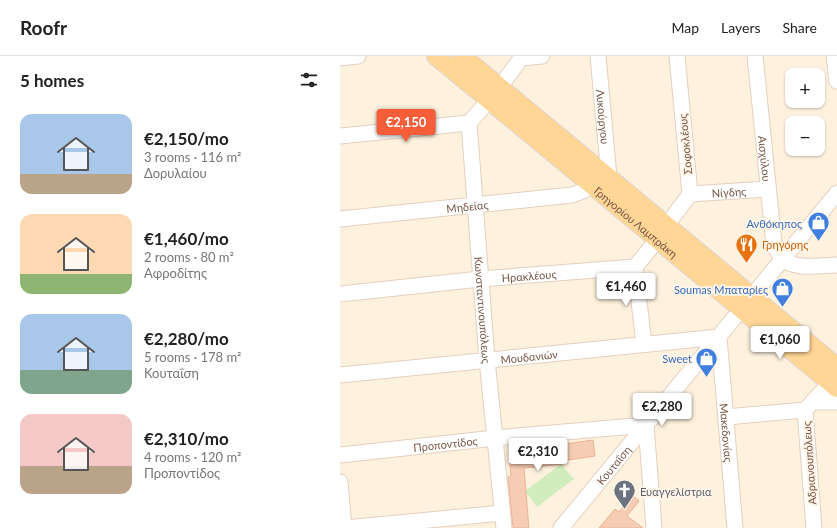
<!DOCTYPE html>
<html lang="en">
<head>
<meta charset="utf-8">
<style>
  body { margin:0; font-family:Lato,sans-serif; background:#f6f6f6; color:#222; height:100vh; display:flex; flex-direction:column; font-size:15px; white-space:nowrap }
  * { box-sizing:border-box; margin:0 }
  p { font-size:13px; color:#767676 }
  .icon { flex:none; width:22px; height:22px; fill:none; stroke:currentColor; stroke-width:2; stroke-linecap:round; stroke-linejoin:round }
  .map { position:relative; flex:1; overflow:hidden }
  .side { display:flex; flex-direction:column; background:#fff; width:340px }
  .side>* { flex:none }
  .tools { position:absolute; left:445px; top:12px; display:grid; gap:8px }
  .tools a { display:grid; place-items:center; width:40px; height:40px; border-radius:8px; background:#fff; box-shadow:0 1px 3px #0004; font-size:20px }
  .price { position:absolute; translate:-50% -34px; padding:0 9px; border-radius:4px; background:#fff; color:#222; font-size:13px; line-height:26px; filter:drop-shadow(0 1px 2px #0008) }
  .price::after { content:''; position:absolute; left:50%; top:24px; width:12px; height:9px; margin-left:-6px; background:inherit; clip-path:polygon(0 0,100% 0,50% 100%) }
  .price.current { background:#f55e38; color:#fff }
  ul { padding:0; list-style:none }
  li { display:flex; align-items:center; gap:12px; height:100px; padding:0 20px }
  li span { display:grid; place-items:center; flex:none; width:112px; height:80px; border-radius:12px; color:#555 }
  li>.icon { margin-inline-start:auto }
  span .icon { width:48px; height:48px; fill:#fffc; stroke-width:1 }
  li b { font-size:17px }
  h2 { display:flex; justify-content:space-between; align-items:center; height:48px; padding:0 20px; font-size:17px }
  header { display:flex; align-items:center; gap:24px; box-sizing:border-box; height:56px; padding:0 20px; background:#fff; border-bottom:1px solid #e0e0e0 }
  header strong { font-size:19px }
  nav { display:flex; gap:22px; margin-inline-start:auto; font-size:14px }
  main { display:flex; flex:1; min-height:0 }
  .map>svg:first-child { display:block }
</style>
</head>
<body>
<header>
<strong>Roofr</strong>
<nav><a>Map</a><a>Layers</a><a>Share</a></nav>
</header>
<main>
<section class="side">
<h2>5 homes<svg class="icon" aria-label="filters" viewBox="0 0 24 24"><path d="M4 7h16M4 17h16"/><circle cx="9" cy="7" r="2"/><circle cx="15" cy="17" r="2"/></svg></h2>
<ul>
<li><span style="background:linear-gradient(#a9c7e8 75%,#b9a48a 0)"><svg class="icon" aria-label="home" viewBox="0 0 24 24"><path d="M3 11l9-7 9 7M6 9v11h12V9"/></svg></span><div><b>€2,150/mo</b><p>3 rooms · 116 m²</p><p>Δορυλαίου</p></div></li>
<li><span style="background:linear-gradient(#ffd9b3 75%,#8fb573 0)"><svg class="icon" aria-label="home" viewBox="0 0 24 24"><path d="M3 11l9-7 9 7M6 9v11h12V9"/></svg></span><div><b>€1,460/mo</b><p>2 rooms · 80 m²</p><p>Αφροδίτης</p></div></li>
<li><span style="background:linear-gradient(#a9c7e8 70%,#7fa58c 0)"><svg class="icon" aria-label="home" viewBox="0 0 24 24"><path d="M3 11l9-7 9 7M6 9v11h12V9"/></svg></span><div><b>€2,280/mo</b><p>5 rooms · 178 m²</p><p>Κουταΐση</p></div></li>
<li><span style="background:linear-gradient(#f6c9c9 65%,#b9a48a 0)"><svg class="icon" aria-label="home" viewBox="0 0 24 24"><path d="M3 11l9-7 9 7M6 9v11h12V9"/></svg></span><div><b>€2,310/mo</b><p>4 rooms · 120 m²</p><p>Προποντίδος</p></div></li>
</ul>
</section>
<div class="map">
<svg width="497" height="472" viewBox="0 0 497 472">
  <rect width="100%" height="100%" fill="#fef2df"/>
  <!-- green -->
  <path fill="#d1edbd" d="M 221,408 L 234,423 L 197,451 L 185,435 Z"/>
  <!-- building -->
  <g fill="#f6cdb4" stroke="#ebb393">
    <path d="M 253,384 L 255,400 L 221,405 L 223,408 L 184,412 L 189,472 L 173,472 L 168,421 L 171,420 L 169,396 Z"/>
    <path d="M 293,440 L 299,445 L 287,460 L 303,472 L 259,472 L 275,453 L 279,456 Z"/>
  </g>
  <g fill="none" stroke-linecap="round" stroke-linejoin="round">
    <defs>
      <g id="minor">
        <path id="s1" d="M 258,0 L 269,121"/>
        <path id="s2" d="M 415,0 L 434,188 C 436,193 438,198 442,202 C 455,215 481,209 497,209"/>
        <path d="M 494,0 L 497,25"/>
        <path d="M 0,2 L 18,0"/>
        <path d="M 181,2 L 202,0"/>
        <path d="M 160,31 L 181,2 L 181,0"/>
        <path id="s3" d="M 149,44 L 129,67 L 147,304 L 164,472"/>
        <path d="M 0,80 L 129,67"/>
        <path id="s4" d="M 350,138 L 427,133"/>
        <path id="s5" d="M 0,163 L 232,139 L 243,135 L 252,129"/>
        <path d="M 327,169 L 350,138 L 337,0"/>
        <path d="M 295,211 L 304,288"/>
        <path id="s6" d="M 0,238 L 140,223 L 295,211 L 318,183"/>
        <path id="s7" d="M 0,319 L 379,281 L 395,472"/>
        <path d="M 473,346 L 497,346"/>
        <path d="M 386,361 L 465,354"/>
        <path id="s8" d="M 0,399 L 155,382 L 306,369 L 314,472"/>
        <path d="M 0,426 L 4,472"/>
        <path d="M 6,472 L 162,457"/>
        <path id="s9" d="M 221,472 L 497,137"/>
        <path d="M 474,472 L 465,354 L 490,327"/>
      </g>
      <g id="major">
        <path id="s10" d="M 96,0 L 497,332"/>
        <path d="M 122,0 L 497,311"/>
      </g>
    </defs>
    <!-- minor casing -->
    <use href="#minor" stroke="#e5cfbe" stroke-width="17"/>
    <!-- major casing -->
    <use href="#major" stroke="#ded6d2" stroke-width="20"/>
    <!-- minor -->
    <use href="#minor" stroke="#fff" stroke-width="15"/>
    <!-- major -->
    <use href="#major" stroke="#ffd696" stroke-width="18"/>
  </g>
  <!-- icons -->
  <defs>
    <symbol id="shop-pin" viewBox="-11 -11 22 30"><path d="M0 17L-7.5 6A9.5 9.5 0 1 1 7.5 6Z" fill="#3f7fe0" stroke="#fff5e8"/><path d="M-5-2.5h2.3a2.7 3.5 0 0 1 5.4 0H5L5.5 6h-11ZM-1.5-2.5h3a1.5 2.3 0 0 0-3 0Z" fill="#fff"/></symbol>
    <symbol id="restaurant-pin" viewBox="-11 -11 22 30"><path d="M0 17L-7.5 6A9.5 9.5 0 1 1 7.5 6Z" fill="#e8710a" stroke="#fff5e8"/><path d="M-5-6h1v4h1v-4h1v4h1v-4h1v5L-1.5 .5V6h-2V.5L-5-1ZM5-6V6H3V1.5H1.5Q1.5-4 5-6Z" fill="#fff"/></symbol>
    <symbol id="church-pin" viewBox="-11 -11 22 30"><path d="M0 17L-7.5 6A9.5 9.5 0 1 1 7.5 6Z" fill="#6b7280" stroke="#fff5e8"/><path d="M-1.2-6h2.4v3.5h3.3v2.4h-3.3V6h-2.4V-.1h-3.3v-2.4h3.3Z" fill="#fff"/></symbol>
  </defs>
  <g fill-rule="evenodd">
    <use href="#shop-pin" x="466" y="154" width="25" height="34"/>
    <use href="#restaurant-pin" x="394" y="176" width="25" height="34"/>
    <use href="#shop-pin" x="430" y="220" width="25" height="34"/>
    <use href="#shop-pin" x="354" y="290" width="25" height="34"/>
    <use href="#church-pin" x="272" y="422" width="25" height="34"/>
  </g>
  <g text-anchor="middle" dominant-baseline="central" stroke-width="4" stroke-linejoin="round" paint-order="stroke">
    <!-- street labels -->
    <g font-size="11" fill="#775645" stroke="#fff5e8">
      <text stroke="none"><textPath href="#s1" startOffset="61">Λυκούργου</textPath></text>
      <text transform="translate(345 88) rotate(-95)">Σοφοκλέους</text>
      <text stroke="none"><textPath href="#s2" startOffset="103">Αισχύλου</textPath></text>
      <text stroke="none"><textPath href="#s4" startOffset="39">Νίγδης</textPath></text>
      <text stroke="none"><textPath href="#s5" startOffset="128">Μηδείας</textPath></text>
      <text stroke="none"><textPath href="#s10" startOffset="260">Γρηγορίου Λαμπράκη</textPath></text>
      <text stroke="none"><textPath href="#s6" startOffset="190">Ηρακλέους</textPath></text>
      <text stroke="none"><textPath href="#s3" startOffset="218">Κωνσταντινουπόλεως</textPath></text>
      <text stroke="none"><textPath href="#s7" startOffset="190">Μουδανιών</textPath></text>
      <text stroke="none"><textPath href="#s7" startOffset="477">Μακεδονίας</textPath></text>
      <text stroke="none"><textPath href="#s8" startOffset="106">Προποντίδος</textPath></text>
      <text transform="translate(469 407) rotate(-94)">Αδριανουπόλεως</text>
      <text stroke="none"><textPath href="#s9" startOffset="82">Κουταΐση</textPath></text>
    </g>
    <!-- shop labels -->
    <g font-size="11" fill="#366cbe" stroke="#fff5e8" text-anchor="end">
      <text x="462" y="167">Ανθόκηπος</text>
      <text x="428" y="233">Soumas Μπαταρίες</text>
      <text x="352" y="302">Sweet</text>
    </g>
    <!-- food labels -->
    <g font-size="11" fill="#c56008" stroke="#fff5e8" text-anchor="start">
      <text x="422" y="188">Γρηγόρης</text>
    </g>
    <!-- worship labels -->
    <g font-size="11" fill="#5b616d" stroke="#fff5e8" text-anchor="start">
      <text x="300" y="435">Ευαγγελίστρια</text>
    </g>
  </g>
</svg>
<div class="tools">
<a>+</a>
<a>−</a>
</div>
<b class="price current" style="left:66px;top:87px">€2,150</b>
<b class="price" style="left:286px;top:251px">€1,460</b>
<b class="price" style="left:440px;top:304px">€1,060</b>
<b class="price" style="left:322px;top:371px">€2,280</b>
<b class="price" style="left:198px;top:416px">€2,310</b>
</div>
</main>
</body>
</html>
